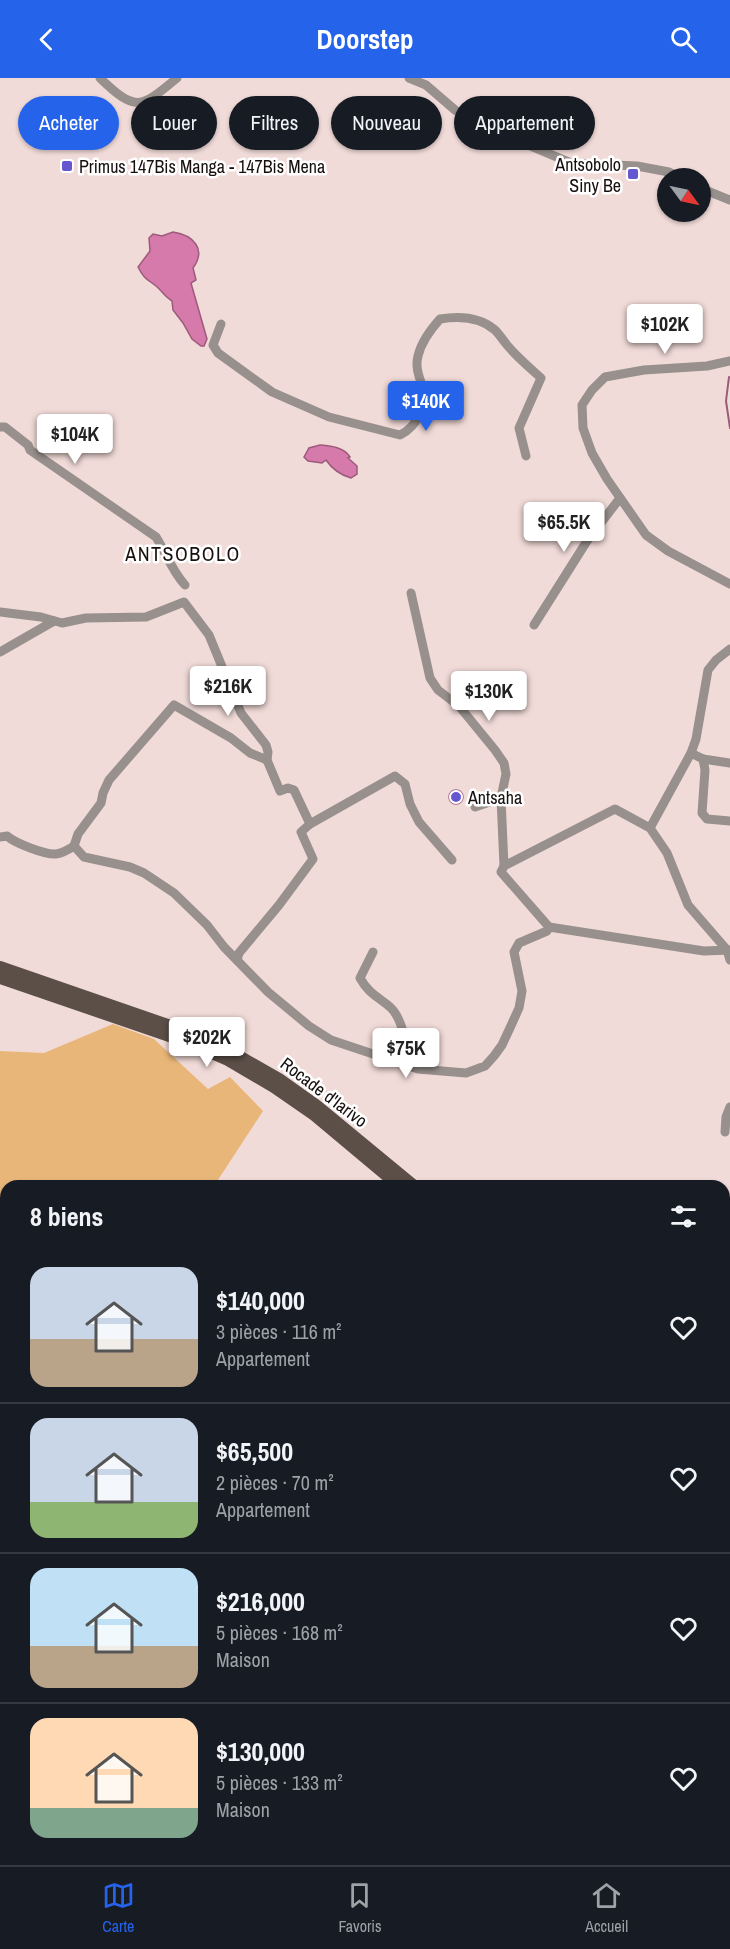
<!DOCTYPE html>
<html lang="fr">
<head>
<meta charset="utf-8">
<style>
  body { margin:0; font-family:"Archivo Narrow",sans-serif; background:#242831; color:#f1f3f6; height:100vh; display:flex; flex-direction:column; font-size:22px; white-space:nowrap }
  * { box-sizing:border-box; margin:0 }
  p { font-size:20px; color:#9ea1a6 }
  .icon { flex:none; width:33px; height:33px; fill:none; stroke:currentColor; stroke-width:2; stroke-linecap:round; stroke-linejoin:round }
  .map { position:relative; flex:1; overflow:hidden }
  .side { position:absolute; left:0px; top:1102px; width:730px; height:686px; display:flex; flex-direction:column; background:#171b24; border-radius:18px 18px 0 0; box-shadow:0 2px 4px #0004 }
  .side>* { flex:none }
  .guide { position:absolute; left:18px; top:18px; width:694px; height:54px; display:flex; gap:12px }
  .needle { width:39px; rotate:123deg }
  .controls { position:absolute; left:657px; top:90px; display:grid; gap:12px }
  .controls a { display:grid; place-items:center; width:54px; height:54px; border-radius:50%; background:#171b24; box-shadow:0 2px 4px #0004; font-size:30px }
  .price { position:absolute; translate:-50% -51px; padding:0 14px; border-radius:6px; background:#fff; color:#222; font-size:20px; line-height:39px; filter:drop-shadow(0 2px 3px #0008) }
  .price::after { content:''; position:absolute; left:50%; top:36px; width:18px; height:14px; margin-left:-9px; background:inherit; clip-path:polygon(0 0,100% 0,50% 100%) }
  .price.current { background:#2563eb; color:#fff }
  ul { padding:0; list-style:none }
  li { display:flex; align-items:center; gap:18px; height:150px; padding:0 30px }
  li+li { border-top:2px solid #363941 }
  li span { display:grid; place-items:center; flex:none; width:168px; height:120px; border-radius:18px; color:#555 }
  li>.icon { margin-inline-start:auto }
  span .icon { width:72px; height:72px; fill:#fffc; stroke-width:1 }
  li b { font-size:26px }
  h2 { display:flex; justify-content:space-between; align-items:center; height:72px; padding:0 30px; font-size:26px }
  .pill { padding:0 21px; border-radius:27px; background:#171b24; box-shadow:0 2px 4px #0004; font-size:21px; line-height:54px }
  .pill.current { background:#2563eb; color:#fff }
  header { display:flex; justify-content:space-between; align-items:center; height:78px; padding:0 30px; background:#2563eb; color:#fff; font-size:27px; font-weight:800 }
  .dock { display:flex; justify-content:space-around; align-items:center; height:84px; border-top:2px solid #363941; background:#171b24; font-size:16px; color:#9ea1a6 }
  .dock a { display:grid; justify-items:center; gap:3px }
  .dock .current { color:#2563eb }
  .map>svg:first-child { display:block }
</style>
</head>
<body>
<header><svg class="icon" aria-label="back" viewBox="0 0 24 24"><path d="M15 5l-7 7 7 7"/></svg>Doorstep<svg class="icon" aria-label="search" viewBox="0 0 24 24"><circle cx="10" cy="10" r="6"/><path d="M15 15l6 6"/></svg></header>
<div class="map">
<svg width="730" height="1787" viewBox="0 0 730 1787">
  <rect width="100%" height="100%" fill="#f1dbd8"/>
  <!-- green -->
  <g fill="#e9b679">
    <path d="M 113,946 L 154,961 L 208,1011 L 230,999 L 263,1033 L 214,1108 L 6,1108 L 6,1358 L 0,1365 L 0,973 L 44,975 Z"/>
    <path d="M 730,1440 L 730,1476 L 725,1477 L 725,1442 Z"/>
  </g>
  <!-- water -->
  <g fill="#d57aab" stroke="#9c5a7c" stroke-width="1.5">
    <path d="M 173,154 C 193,157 207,171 193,190 L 196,202 L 191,205 L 207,261 L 204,268 L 201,268 L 192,261 L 183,245 L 173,232 L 172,223 C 165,219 162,213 156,208 C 147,201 144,201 138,189 L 150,173 L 149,160 L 153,156 L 162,158 Z"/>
    <path d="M 320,367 C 331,368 344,369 350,379 L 348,380 L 357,388 L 357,396 L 351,400 C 341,397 332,391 326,382 L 322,385 L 308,383 L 304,379 L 309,370 Z"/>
    <circle cx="456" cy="719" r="7"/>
  </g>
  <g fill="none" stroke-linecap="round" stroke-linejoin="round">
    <!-- stream -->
    <path stroke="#9c5a7c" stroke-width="2" d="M 729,299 L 726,323 L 730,350"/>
    <!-- minor -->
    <g stroke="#98908c" stroke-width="9">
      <path d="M 100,0 C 136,35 141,30 177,0"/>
      <path d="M 409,0 L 426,7 L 455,32 L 472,43 L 571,85 L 637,88 L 669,94 L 682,100"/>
      <path d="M 700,110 L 730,122"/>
      <path d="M 221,246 L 213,267 L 218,275 L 272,314 L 329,339 L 400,357 C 410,352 414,346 420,337 C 435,316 412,301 418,278 C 421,265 431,251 440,241 C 458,238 480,239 495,252 C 499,256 503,262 507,267 C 517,279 529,289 541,300 L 519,350 L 526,378"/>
      <path d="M 730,283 L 707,288 L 644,292 L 605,299 L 592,312 L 582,327 L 583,350 L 592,375 L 607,401 L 646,457 L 668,473 L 730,506"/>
      <path d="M 0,349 L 5,349 L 28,367 L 30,372 L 156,459 C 166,475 172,493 185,507"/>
      <path d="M 411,515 L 430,600 L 438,612 L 459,628 L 495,672 L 504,685 L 506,696 L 501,720 L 504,788"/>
      <path d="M 0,534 L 41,539 L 62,545 L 86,540 L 146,539 L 184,524 L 209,557 L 241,635 L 266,667 L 268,674 L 267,682 L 280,713 L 288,710 L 294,712 L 310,746 L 301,754 L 313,781 L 279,827 L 239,875 L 237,882"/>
      <path d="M 534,547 L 587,463 L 620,420"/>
      <path d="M 0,574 L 54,543"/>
      <path d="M 691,675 L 703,681 L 705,692 L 702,735 L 707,741 L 730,743"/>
      <path d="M 703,681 L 730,685"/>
      <path d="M 475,729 L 501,720"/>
      <path d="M 310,746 L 395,698 L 405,706 L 410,726 L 419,744 L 452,782"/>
      <path d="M 650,750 L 691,675 L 696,661 L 708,592 L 716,582 L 730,571"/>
      <path d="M 0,759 L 7,758 C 15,765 45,777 56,776 C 63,775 68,772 74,768 L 84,779 L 130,789 L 144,795 L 174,815 L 207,847 L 224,869 L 268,914 L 309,948 L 331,962 L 418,991 L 466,995 L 485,988 L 494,978 L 502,967 L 509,952 L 519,930 L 522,913 L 514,874 L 519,865 L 547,853 L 549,849 L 501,794 L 504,788 L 615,731 L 650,750 L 667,775 L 688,827 L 727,872 L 730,882"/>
      <path d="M 74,768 L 78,756 L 101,725 L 103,715 L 109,702 L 174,627 L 231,660 L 250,675 L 267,682"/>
      <path d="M 549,849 L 704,873 L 730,872"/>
      <path d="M 373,874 L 360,900 C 369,916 377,918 390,929 C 403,941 408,970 406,987"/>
      <path d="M 725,1054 L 726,1039 L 730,1029"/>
      <path d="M 724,1154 L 730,1149"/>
      <path d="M 0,1421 L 6,1426"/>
      <path d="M 724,1551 L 730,1546"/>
      <path d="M 0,1565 L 6,1560"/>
      <path d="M 724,1579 L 730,1582"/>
      <path d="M 353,1782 L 356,1787"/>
      <path d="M 693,1782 L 695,1787"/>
    </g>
    <!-- major -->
    <g stroke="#5c4f48" stroke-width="12">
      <path d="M 0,889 L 188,954 L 230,973 L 279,1001 L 317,1028 L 414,1108"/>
      <path d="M 0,900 L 184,963 L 228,982 L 274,1009 L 313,1036 L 399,1108"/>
      <path d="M 724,1262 L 730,1263"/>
      <path d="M 724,1272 L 730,1274"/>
    </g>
  </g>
  <!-- markers -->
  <g fill="#6656d0" stroke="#fff" stroke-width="2">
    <rect x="61" y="82" width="12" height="12" rx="3"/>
    <rect x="627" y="90" width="12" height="12" rx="3"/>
    <circle cx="456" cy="719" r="6"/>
  </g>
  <g text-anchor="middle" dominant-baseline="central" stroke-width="5" stroke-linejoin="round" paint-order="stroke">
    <!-- poi labels -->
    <g font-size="18" fill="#160f0e" stroke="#fff" text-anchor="start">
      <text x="621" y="86" text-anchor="end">Antsobolo<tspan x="621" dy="21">Siny Be</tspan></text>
      <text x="79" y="88">Primus 147Bis Manga - 147Bis Mena</text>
      <text x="468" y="719">Antsaha</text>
    </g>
    <!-- street labels -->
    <g font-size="18" fill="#160f0e" stroke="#fff">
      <text transform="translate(324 1014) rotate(37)">Rocade d'Iarivo</text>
    </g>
    <!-- neighbourhood labels -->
    <g font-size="20" letter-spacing="1.5" fill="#160f0e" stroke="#fff">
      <text x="183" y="475">ANTSOBOLO</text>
    </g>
  </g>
</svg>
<div class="controls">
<a><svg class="needle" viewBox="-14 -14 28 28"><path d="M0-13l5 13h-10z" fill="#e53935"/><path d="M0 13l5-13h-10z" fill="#9ea1a6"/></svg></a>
</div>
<b class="price" style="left:665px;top:277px">$102K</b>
<b class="price current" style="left:426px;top:354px">$140K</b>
<b class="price" style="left:75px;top:387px">$104K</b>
<b class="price" style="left:564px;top:475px">$65.5K</b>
<b class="price" style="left:228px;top:639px">$216K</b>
<b class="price" style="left:489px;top:644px">$130K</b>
<b class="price" style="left:207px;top:990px">$202K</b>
<b class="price" style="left:406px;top:1001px">$75K</b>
<div class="guide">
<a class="pill current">Acheter</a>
<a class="pill">Louer</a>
<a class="pill">Filtres</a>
<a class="pill">Nouveau</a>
<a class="pill">Appartement</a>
</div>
<section class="side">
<h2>8 biens<svg class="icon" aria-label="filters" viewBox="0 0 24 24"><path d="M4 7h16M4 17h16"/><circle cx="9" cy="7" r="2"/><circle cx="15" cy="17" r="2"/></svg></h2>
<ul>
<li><span style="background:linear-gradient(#c9d6e8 60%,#b9a48a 0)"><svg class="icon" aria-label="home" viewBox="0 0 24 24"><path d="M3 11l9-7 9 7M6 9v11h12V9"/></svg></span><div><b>$140,000</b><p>3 pièces · 116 m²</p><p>Appartement</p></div><svg class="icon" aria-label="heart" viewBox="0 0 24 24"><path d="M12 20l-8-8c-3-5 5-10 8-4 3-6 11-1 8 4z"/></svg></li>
<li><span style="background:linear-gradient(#c9d6e8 70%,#8fb573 0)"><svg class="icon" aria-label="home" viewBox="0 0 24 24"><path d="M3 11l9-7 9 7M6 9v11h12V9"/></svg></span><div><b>$65,500</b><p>2 pièces · 70 m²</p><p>Appartement</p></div><svg class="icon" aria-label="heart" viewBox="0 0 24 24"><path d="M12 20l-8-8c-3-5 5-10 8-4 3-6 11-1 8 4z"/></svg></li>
<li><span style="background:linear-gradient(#bfe0f5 65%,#b9a48a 0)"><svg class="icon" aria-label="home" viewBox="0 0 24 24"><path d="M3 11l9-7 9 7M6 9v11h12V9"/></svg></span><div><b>$216,000</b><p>5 pièces · 168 m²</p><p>Maison</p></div><svg class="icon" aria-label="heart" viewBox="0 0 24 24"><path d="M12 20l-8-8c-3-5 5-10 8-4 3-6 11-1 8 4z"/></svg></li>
<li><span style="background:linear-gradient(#ffd9b3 75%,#7fa58c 0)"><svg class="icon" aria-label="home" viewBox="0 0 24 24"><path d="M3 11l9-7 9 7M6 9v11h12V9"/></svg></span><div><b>$130,000</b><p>5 pièces · 133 m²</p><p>Maison</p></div><svg class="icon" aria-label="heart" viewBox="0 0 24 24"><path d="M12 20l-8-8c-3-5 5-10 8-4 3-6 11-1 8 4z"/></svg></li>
</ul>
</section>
</div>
<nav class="dock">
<a class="current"><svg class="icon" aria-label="map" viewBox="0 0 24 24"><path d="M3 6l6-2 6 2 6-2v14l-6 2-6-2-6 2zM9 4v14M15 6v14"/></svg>Carte</a>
<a><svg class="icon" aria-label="saved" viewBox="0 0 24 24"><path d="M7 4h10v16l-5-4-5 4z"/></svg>Favoris</a>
<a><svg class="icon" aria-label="home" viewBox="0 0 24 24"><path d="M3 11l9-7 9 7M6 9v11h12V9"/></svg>Accueil</a>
</nav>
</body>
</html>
